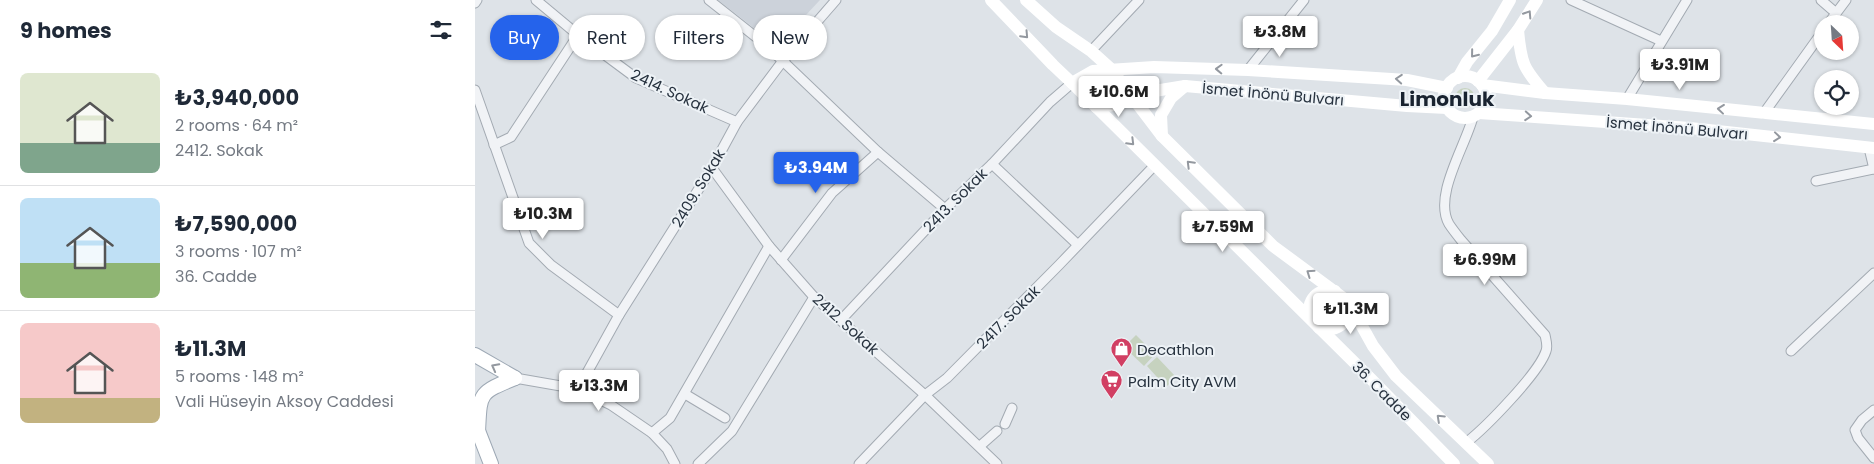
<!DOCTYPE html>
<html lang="en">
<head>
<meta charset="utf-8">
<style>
  body { margin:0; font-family:Poppins,sans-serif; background:#f2f2f3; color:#1f2937; height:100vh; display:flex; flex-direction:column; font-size:19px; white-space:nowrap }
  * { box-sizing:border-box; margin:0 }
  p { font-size:16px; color:#747a83 }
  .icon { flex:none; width:28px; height:28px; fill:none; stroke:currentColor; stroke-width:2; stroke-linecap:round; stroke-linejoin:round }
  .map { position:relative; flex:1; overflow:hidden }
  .drawer { display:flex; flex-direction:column; background:#fff; width:475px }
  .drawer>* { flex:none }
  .guide { position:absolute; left:15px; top:15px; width:475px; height:45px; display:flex; gap:10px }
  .needle { width:32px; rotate:155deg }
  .controls { position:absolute; left:1339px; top:15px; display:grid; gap:10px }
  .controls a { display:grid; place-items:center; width:45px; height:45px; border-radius:50%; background:#fff; box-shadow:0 1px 4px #0004; font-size:25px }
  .price { position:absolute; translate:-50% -42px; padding:0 11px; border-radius:5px; background:#fff; color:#222; font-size:16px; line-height:32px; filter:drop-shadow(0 1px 2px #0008) }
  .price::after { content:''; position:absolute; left:50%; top:30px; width:15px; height:11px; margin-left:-8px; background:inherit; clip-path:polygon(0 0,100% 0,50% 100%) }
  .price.selected { background:#2563eb; color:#fff }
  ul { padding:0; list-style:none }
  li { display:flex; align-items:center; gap:15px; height:125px; padding:0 20px }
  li+li { border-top:1px solid #e0e1e3 }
  li span { display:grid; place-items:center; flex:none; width:140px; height:100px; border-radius:8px; color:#555 }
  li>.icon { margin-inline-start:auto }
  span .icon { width:60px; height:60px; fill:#fffc; stroke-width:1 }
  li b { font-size:21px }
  h2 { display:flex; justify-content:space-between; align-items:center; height:60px; padding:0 20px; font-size:21px }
  .tag { padding:0 18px; border-radius:22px; background:#fff; box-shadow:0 1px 4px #0004; font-size:18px; line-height:45px }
  .tag.selected { background:#2563eb; color:#fff }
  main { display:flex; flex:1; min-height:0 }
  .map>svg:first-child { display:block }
</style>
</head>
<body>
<main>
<section class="drawer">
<h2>9 homes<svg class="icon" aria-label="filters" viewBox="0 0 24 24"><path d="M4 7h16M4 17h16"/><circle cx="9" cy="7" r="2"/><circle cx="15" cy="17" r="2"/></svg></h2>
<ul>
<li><span style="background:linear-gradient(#dfe7d0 70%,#7fa58c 0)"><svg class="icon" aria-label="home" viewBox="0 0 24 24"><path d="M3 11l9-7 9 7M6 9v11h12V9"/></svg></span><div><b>₺3,940,000</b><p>2 rooms · 64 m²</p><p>2412. Sokak</p></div></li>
<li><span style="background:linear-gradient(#bfe0f5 65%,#8fb573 0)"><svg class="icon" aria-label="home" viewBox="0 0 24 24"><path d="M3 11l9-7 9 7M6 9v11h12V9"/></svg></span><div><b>₺7,590,000</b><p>3 rooms · 107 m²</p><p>36. Cadde</p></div></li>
<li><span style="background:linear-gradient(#f6c9c9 75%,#c2b280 0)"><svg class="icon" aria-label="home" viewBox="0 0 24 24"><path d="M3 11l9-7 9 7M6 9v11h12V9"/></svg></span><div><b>₺11.3M</b><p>5 rooms · 148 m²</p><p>Vali Hüseyin Aksoy Caddesi</p></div></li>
</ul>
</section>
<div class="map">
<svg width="1399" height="464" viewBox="0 0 1399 464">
  <rect width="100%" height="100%" fill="#dee3e8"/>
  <!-- built -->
  <path fill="#ccd2da" d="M 243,0 L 345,0 L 302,46 Z"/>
  <!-- green -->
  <g fill="#c6d2bf">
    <circle cx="630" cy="87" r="11"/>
    <circle cx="990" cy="98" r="10"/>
    <circle cx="855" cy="310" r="12"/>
    <path d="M 661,335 L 680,354 L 669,366 L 649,347 Z"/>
    <path d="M 682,357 L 701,377 L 691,387 L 672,366 Z"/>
  </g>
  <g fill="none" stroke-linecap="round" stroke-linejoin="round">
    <defs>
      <g id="street">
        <path d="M 61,0 L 103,35 L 161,78 L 262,122"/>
        <path d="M 234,0 L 291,45 L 403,152 L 470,209"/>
        <path d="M 1096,0 L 1186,41"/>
        <path d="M 1346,0 L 1361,13"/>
        <path d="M 0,3 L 2,0"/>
        <path d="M 1353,24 L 1371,0"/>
        <path d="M 616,51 L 664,0"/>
        <path d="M 773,70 L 829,0"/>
        <path d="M 0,90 L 54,243 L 76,265 L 144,315"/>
        <path d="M 1152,99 L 1212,0"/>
        <path d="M 1289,113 L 1348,31"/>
        <path d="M 19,145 L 36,137 L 103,35"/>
        <path d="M 1394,148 L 1399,169"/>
        <path d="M 517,164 L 603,245"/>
        <path d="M 237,168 L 294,246 L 339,297 L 450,395 L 522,464"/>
        <path d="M 1341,181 L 1399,169"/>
        <path d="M 306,260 L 357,193 L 403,152"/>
        <path d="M 366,320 L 470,209 L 517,164 L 575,102 L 597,83"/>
        <path d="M 1316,351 L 1399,273"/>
        <path d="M 40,378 L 103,389 L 136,405 L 177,433 L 192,449 L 200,464"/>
        <path d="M 103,389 L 144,315 L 237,168 L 262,122 L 307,62 L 361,0"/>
        <path d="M 210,394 L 250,418"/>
        <path d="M 1399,410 L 1387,420 L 1380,430 L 1383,438 L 1399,458"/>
        <path d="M 530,424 L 537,408"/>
        <path d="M 177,433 L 195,418 L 294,246"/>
        <path d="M 992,442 C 1011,427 1064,373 1071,351 C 1073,346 1071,340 1070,335 L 986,240 C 982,235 978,230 974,224 C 958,196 990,147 998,117"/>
        <path d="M 505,446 L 522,431"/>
        <path d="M 223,464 L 257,431 L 339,297"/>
        <path d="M 384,464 L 450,395 L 472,378 L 584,265 L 679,166"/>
      </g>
      <g id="primary">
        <path d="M 0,355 L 40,378"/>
        <path d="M 0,423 L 16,464"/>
        <path d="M 3,432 C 5,393 3,393 40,378"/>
      </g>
    </defs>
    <!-- street casing -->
    <use href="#street" stroke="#a3aab2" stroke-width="11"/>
    <!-- primary casing -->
    <use href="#primary" stroke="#9da8b4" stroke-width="16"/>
    <!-- street -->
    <use href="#street" stroke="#f1f3f6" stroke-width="9"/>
    <!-- secondary -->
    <g stroke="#fff" stroke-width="12">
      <path d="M 516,0 L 578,65 L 597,83 L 895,378 L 979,464"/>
      <path d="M 551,0 L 581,27 L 616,51 L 636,69 L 687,136 L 798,246 L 867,297 L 883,319 L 898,346 L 921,376 L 1013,464"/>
      <path d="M 1043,30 C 1046,63 1048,68 1070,93"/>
      <circle cx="990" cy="97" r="21"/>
      <path d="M 983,78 L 992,62 L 1017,31 L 1035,0"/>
      <path d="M 1003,81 L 1043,30 L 1062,0"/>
      <path d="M 597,83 L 618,71 L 679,67 L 773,70 L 932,80 L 972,88"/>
      <path d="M 1007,85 L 1070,93 L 1152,99 L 1399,124"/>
      <path d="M 621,107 L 639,105 L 655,95 L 710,86 L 932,106 L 972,108"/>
      <path d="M 1004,113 L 1215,128 L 1399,148"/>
      <path d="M 687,136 L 686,115 L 696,98 L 710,86"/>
      <path d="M 838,321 C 828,305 840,287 860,291"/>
      <path d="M 844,328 C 861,333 876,323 873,304"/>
    </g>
    <!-- primary -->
    <use href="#primary" stroke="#fff" stroke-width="14"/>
  </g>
  <!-- one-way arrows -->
  <defs><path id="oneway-chevron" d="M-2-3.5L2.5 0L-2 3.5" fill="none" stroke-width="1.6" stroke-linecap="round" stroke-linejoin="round" transform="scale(1.25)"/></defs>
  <g stroke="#93989f">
    <use href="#oneway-chevron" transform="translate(1053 14) rotate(-57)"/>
    <use href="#oneway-chevron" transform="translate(550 35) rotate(47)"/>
    <use href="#oneway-chevron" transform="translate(999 54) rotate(129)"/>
    <use href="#oneway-chevron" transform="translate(744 69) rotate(-178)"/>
    <use href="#oneway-chevron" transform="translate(924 79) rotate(-176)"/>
    <use href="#oneway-chevron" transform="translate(1246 109) rotate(-174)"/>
    <use href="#oneway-chevron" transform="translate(1053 116) rotate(4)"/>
    <use href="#oneway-chevron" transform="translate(1302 137) rotate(6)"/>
    <use href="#oneway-chevron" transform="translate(656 142) rotate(45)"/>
    <use href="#oneway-chevron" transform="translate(715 164) rotate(-135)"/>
    <use href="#oneway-chevron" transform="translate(835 273) rotate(-145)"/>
    <use href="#oneway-chevron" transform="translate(20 367) rotate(-152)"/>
    <use href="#oneway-chevron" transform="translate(965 418) rotate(-137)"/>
  </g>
  <!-- icons -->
  <defs>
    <symbol id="shop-pin" viewBox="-11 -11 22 30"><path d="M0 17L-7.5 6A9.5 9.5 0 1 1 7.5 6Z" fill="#d13f63" stroke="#edf2f6"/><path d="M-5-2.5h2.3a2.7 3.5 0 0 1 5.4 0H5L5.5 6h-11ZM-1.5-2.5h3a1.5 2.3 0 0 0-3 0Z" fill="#fff"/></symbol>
    <symbol id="supermarket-pin" viewBox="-11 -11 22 30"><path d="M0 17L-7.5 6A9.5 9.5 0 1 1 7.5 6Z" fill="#d13f63" stroke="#edf2f6"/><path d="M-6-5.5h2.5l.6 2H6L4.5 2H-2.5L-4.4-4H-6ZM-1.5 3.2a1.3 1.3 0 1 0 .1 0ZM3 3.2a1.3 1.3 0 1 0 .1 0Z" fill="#fff"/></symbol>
  </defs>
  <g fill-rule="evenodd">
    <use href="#shop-pin" x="634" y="336" width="25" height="34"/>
    <use href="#supermarket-pin" x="624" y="368" width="25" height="34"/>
  </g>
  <g text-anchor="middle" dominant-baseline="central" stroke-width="4" stroke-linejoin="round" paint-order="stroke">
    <!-- street labels -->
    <g font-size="15" fill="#27323f" stroke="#edf2f6">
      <text transform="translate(195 91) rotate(25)">2414. Sokak</text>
      <text transform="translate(798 94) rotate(5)">İsmet İnönü Bulvarı</text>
      <text transform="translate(1202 128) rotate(5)">İsmet İnönü Bulvarı</text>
      <text transform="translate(223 188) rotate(-59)">2409. Sokak</text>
      <text transform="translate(480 200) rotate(-45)">2413. Sokak</text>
      <text transform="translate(533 317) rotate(-45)">2417. Sokak</text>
      <text transform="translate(371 324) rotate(42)">2412. Sokak</text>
      <text transform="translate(907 391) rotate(45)">36. Cadde</text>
    </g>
    <!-- poi labels -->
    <g font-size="15" fill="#27323f" stroke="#edf2f6" text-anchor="start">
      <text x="662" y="349">Decathlon</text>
      <text x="653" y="381">Palm City AVM</text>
    </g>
    <!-- district labels -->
    <g font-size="20" font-weight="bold" fill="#192330" stroke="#edf2f6">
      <text x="972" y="99">Limonluk</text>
    </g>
  </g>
</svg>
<div class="controls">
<a><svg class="needle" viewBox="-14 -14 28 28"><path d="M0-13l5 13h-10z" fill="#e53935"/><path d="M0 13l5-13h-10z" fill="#747a83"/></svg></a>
<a><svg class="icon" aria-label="locate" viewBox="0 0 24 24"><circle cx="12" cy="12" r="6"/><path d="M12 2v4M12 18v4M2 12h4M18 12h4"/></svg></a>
</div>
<b class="price" style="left:805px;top:58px">₺3.8M</b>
<b class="price" style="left:1205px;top:91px">₺3.91M</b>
<b class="price" style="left:644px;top:118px">₺10.6M</b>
<b class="price selected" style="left:341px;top:194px">₺3.94M</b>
<b class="price" style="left:68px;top:240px">₺10.3M</b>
<b class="price" style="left:748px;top:253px">₺7.59M</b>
<b class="price" style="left:1010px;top:286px">₺6.99M</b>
<b class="price" style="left:876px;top:335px">₺11.3M</b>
<b class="price" style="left:124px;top:412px">₺13.3M</b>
<div class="guide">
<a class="tag selected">Buy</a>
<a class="tag">Rent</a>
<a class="tag">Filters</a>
<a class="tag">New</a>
</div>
</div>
</main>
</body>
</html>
